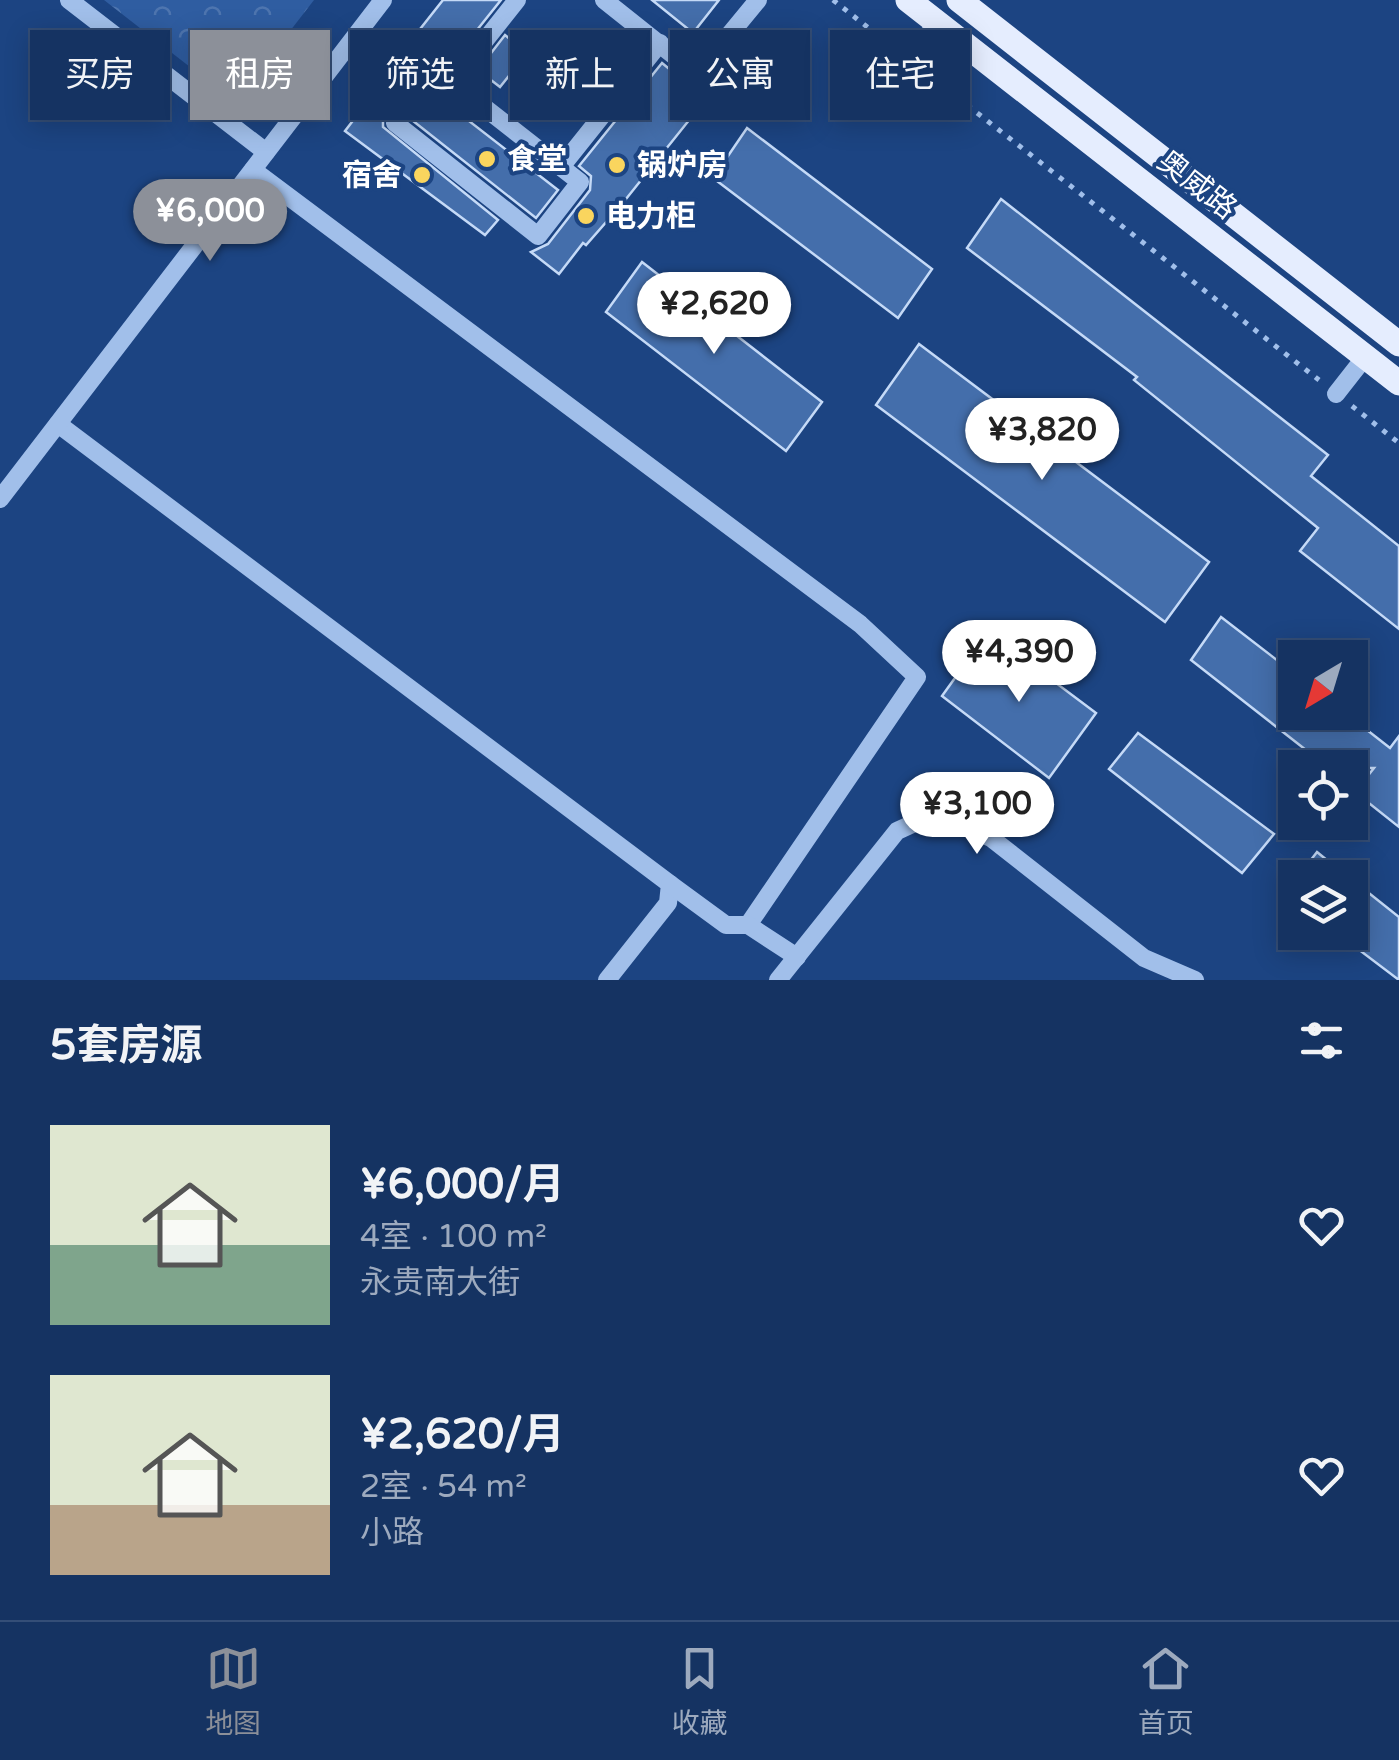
<!DOCTYPE html>
<html lang="zh">
<head>
<meta charset="utf-8">
<style>
  body { margin:0; font-family:"Varela Round","Noto Sans SC",sans-serif; background:#223f6b; color:#f1f3f6; height:100vh; display:flex; flex-direction:column; font-size:38px; white-space:nowrap }
  * { box-sizing:border-box; margin:0 }
  p { font-size:32px; color:#9daabe }
  .icon { flex:none; width:55px; height:55px; fill:none; stroke:currentColor; stroke-width:2; stroke-linecap:round; stroke-linejoin:round }
  .map { position:relative; height:980px; overflow:hidden }
  .details { display:flex; flex-direction:column; background:#153362; flex:1 }
  .details>* { flex:none }
  .top-card { position:absolute; left:30px; top:30px; width:1340px; height:90px; display:flex; gap:20px }
  .needle { width:65px; rotate:218deg }
  .fabs { position:absolute; left:1278px; top:640px; display:grid; gap:20px }
  .fabs a { display:grid; place-items:center; width:90px; height:90px; border-radius:0px; background:#153362; box-shadow:0 5px 25px #0003,0 0 0 2px #344e77; font-size:50px }
  .price { position:absolute; translate:-50% -85px; padding:0 22px; border-radius:35px; background:#fff; color:#222; font-size:32px; line-height:65px; filter:drop-shadow(0 2px 5px #0008) }
  .price::after { content:''; position:absolute; left:50%; top:60px; width:30px; height:22px; margin-left:-15px; background:inherit; clip-path:polygon(0 0,100% 0,50% 100%) }
  .price.active { background:#8c9099; color:#fff }
  ul { padding:0; list-style:none }
  li { display:flex; align-items:center; gap:30px; height:250px; padding:0 50px }
  li span { display:grid; place-items:center; flex:none; width:280px; height:200px; border-radius:0px; color:#555 }
  li>.icon { margin-inline-start:auto }
  span .icon { width:120px; height:120px; fill:#fffc; stroke-width:1 }
  li b { font-size:42px }
  h2 { display:flex; justify-content:space-between; align-items:center; height:120px; padding:0 50px; font-size:42px }
  .pill { padding:0 35px; border-radius:0px; background:#153362; box-shadow:0 5px 25px #0003,0 0 0 2px #344e77; font-size:35px; line-height:90px }
  .pill.active { background:#8c9099; color:#fff }
  .dock { display:flex; justify-content:space-around; align-items:center; height:140px; border-top:2px solid #344e77; background:#153362; font-size:28px; color:#9daabe }
  .dock a { display:grid; justify-items:center; gap:5px }
  .dock .active { color:#8c9099 }
  .map>svg:first-child { display:block }
</style>
</head>
<body>
<div class="map">
<svg width="1399" height="980" viewBox="0 0 1399 980">
  <defs>
    <pattern id="park-crowns" width="20" height="18" patternUnits="userSpaceOnUse" patternTransform="scale(2.5)"><rect width="20" height="18" fill="#2f5da1"/><path d="M2 6a3 3 0 1 1 6 0M12 15a3 3 0 1 1 6 0" fill="none" stroke="#4e75af"/></pattern>
  </defs>
  <rect width="100%" height="100%" fill="#1c4482"/>
  <!-- park -->
  <path fill="url(#park-crowns)" d="M 104,0 L 314,0 L 235,102 Z"/>
  <!-- building -->
  <g fill="#446eab" stroke="#c5daf7" stroke-width="2.5">
    <path d="M 443,0 L 501,0 L 429,90 L 558,190 L 536,218 L 403,113 L 390,112 L 383,120 L 383,127 L 498,220 L 485,235 L 345,131 L 375,92 L 372,90 Z"/>
    <path d="M 652,0 L 719,0 L 693,33 Z"/>
    <path d="M 505,35 L 527,53 L 500,87 L 478,70 Z"/>
    <path d="M 662,63 L 706,99 L 622,204 L 586,245 L 583,243 L 559,274 L 531,252 L 548,244 L 590,190 L 591,176 L 579,166 Z"/>
    <path d="M 747,128 L 932,269 L 898,318 L 713,178 Z"/>
    <path d="M 1001,199 L 1328,455 L 1311,476 L 1399,546 L 1399,629 L 1300,551 L 1318,528 L 1134,380 L 1137,377 L 967,248 Z"/>
    <path d="M 642,262 L 822,402 L 786,451 L 606,312 Z"/>
    <path d="M 919,344 L 1209,562 L 1165,622 L 876,405 Z"/>
    <path d="M 1221,617 L 1295,674 L 1295,712 L 1344,712 L 1390,748 L 1399,736 L 1399,827 L 1355,792 L 1374,768 L 1329,768 L 1191,660 Z"/>
    <path d="M 988,632 L 1096,713 L 1049,778 L 942,696 Z"/>
    <path d="M 1138,733 L 1274,834 L 1242,873 L 1109,769 Z"/>
    <path d="M 1317,852 L 1349,878 L 1297,878 Z"/>
    <path d="M 1350,878 L 1399,917 L 1399,980 L 1350,943 Z"/>
  </g>
  <g fill="none" stroke-linecap="round" stroke-linejoin="round">
    <!-- path -->
    <g stroke="#a1bfea" stroke-width="5" stroke-dasharray="5 8" stroke-linecap="butt">
      <path d="M 833,0 L 894,48"/>
      <path d="M 926,73 L 1319,380"/>
      <path d="M 1352,406 L 1399,443"/>
    </g>
    <!-- minor -->
    <g stroke="#a1bfea" stroke-width="18">
      <path d="M 69,0 L 266,152"/>
      <path d="M 604,0 L 697,74 L 758,0"/>
      <path d="M 909,59 L 937,23"/>
      <path d="M 395,123 L 538,236 L 580,182 L 452,82 L 517,0"/>
      <path d="M 561,167 L 660,43"/>
      <path d="M 253,170 L 860,624 L 917,677 L 748,925"/>
      <path d="M 1336,394 L 1365,357"/>
      <path d="M 58,424 L 670,884 L 668,903 L 607,980"/>
      <path d="M 0,499 L 383,0"/>
      <path d="M 670,884 L 726,925 L 748,925 L 797,957"/>
      <path d="M 778,980 L 897,831 L 936,813 L 991,838 L 1144,958 L 1195,980"/>
    </g>
    <!-- major -->
    <g stroke="#e5edfe" stroke-width="25">
      <path d="M 908,0 L 1399,383"/>
      <path d="M 959,0 L 1399,344"/>
    </g>
  </g>
  <!-- markers -->
  <g fill="#fad55e" stroke="#1c4482" stroke-width="4">
    <circle cx="487" cy="159" r="10"/>
    <circle cx="617" cy="165" r="10"/>
    <circle cx="422" cy="175" r="10"/>
    <circle cx="586" cy="216" r="10"/>
  </g>
  <g text-anchor="middle" dominant-baseline="central" stroke-width="8" stroke-linejoin="round" paint-order="stroke">
    <!-- poi labels -->
    <g font-size="30" font-weight="bold" fill="#fff" stroke="#1c4482" text-anchor="start">
      <text x="507" y="159">食堂</text>
      <text x="637" y="165">锅炉房</text>
      <text x="402" y="175" text-anchor="end">宿舍</text>
      <text x="606" y="216">电力柜</text>
    </g>
    <!-- street labels -->
    <g font-size="30" fill="#fff" stroke="#1c4482">
      <text transform="translate(1197 185) rotate(38)">奥威路</text>
    </g>
  </g>
</svg>
<div class="fabs">
<a><svg class="needle" viewBox="-14 -14 28 28"><path d="M0-13l5 13h-10z" fill="#e53935"/><path d="M0 13l5-13h-10z" fill="#9daabe"/></svg></a>
<a><svg class="icon" aria-label="locate" viewBox="0 0 24 24"><circle cx="12" cy="12" r="6"/><path d="M12 2v4M12 18v4M2 12h4M18 12h4"/></svg></a>
<a><svg class="icon" aria-label="layers" viewBox="0 0 24 24"><path d="M12 4l9 5-9 5-9-5zM3 14l9 5 9-5"/></svg></a>
</div>
<b class="price active" style="left:210px;top:264px">¥6,000</b>
<b class="price" style="left:714px;top:357px">¥2,620</b>
<b class="price" style="left:1042px;top:483px">¥3,820</b>
<b class="price" style="left:1019px;top:705px">¥4,390</b>
<b class="price" style="left:977px;top:857px">¥3,100</b>
<div class="top-card">
<a class="pill">买房</a>
<a class="pill active">租房</a>
<a class="pill">筛选</a>
<a class="pill">新上</a>
<a class="pill">公寓</a>
<a class="pill">住宅</a>
</div>
</div>
<section class="details">
<h2>5套房源<svg class="icon" aria-label="filters" viewBox="0 0 24 24"><path d="M4 7h16M4 17h16"/><circle cx="9" cy="7" r="2"/><circle cx="15" cy="17" r="2"/></svg></h2>
<ul>
<li><span style="background:linear-gradient(#dfe7d0 60%,#7fa58c 0)"><svg class="icon" aria-label="home" viewBox="0 0 24 24"><path d="M3 11l9-7 9 7M6 9v11h12V9"/></svg></span><div><b>¥6,000/月</b><p>4室 · 100 m²</p><p>永贵南大街</p></div><svg class="icon" aria-label="heart" viewBox="0 0 24 24"><path d="M12 20l-8-8c-3-5 5-10 8-4 3-6 11-1 8 4z"/></svg></li>
<li><span style="background:linear-gradient(#dfe7d0 65%,#b9a48a 0)"><svg class="icon" aria-label="home" viewBox="0 0 24 24"><path d="M3 11l9-7 9 7M6 9v11h12V9"/></svg></span><div><b>¥2,620/月</b><p>2室 · 54 m²</p><p>小路</p></div><svg class="icon" aria-label="heart" viewBox="0 0 24 24"><path d="M12 20l-8-8c-3-5 5-10 8-4 3-6 11-1 8 4z"/></svg></li>
</ul>
</section>
<nav class="dock">
<a class="active"><svg class="icon" aria-label="map" viewBox="0 0 24 24"><path d="M3 6l6-2 6 2 6-2v14l-6 2-6-2-6 2zM9 4v14M15 6v14"/></svg>地图</a>
<a><svg class="icon" aria-label="saved" viewBox="0 0 24 24"><path d="M7 4h10v16l-5-4-5 4z"/></svg>收藏</a>
<a><svg class="icon" aria-label="home" viewBox="0 0 24 24"><path d="M3 11l9-7 9 7M6 9v11h12V9"/></svg>首页</a>
</nav>
</body>
</html>
